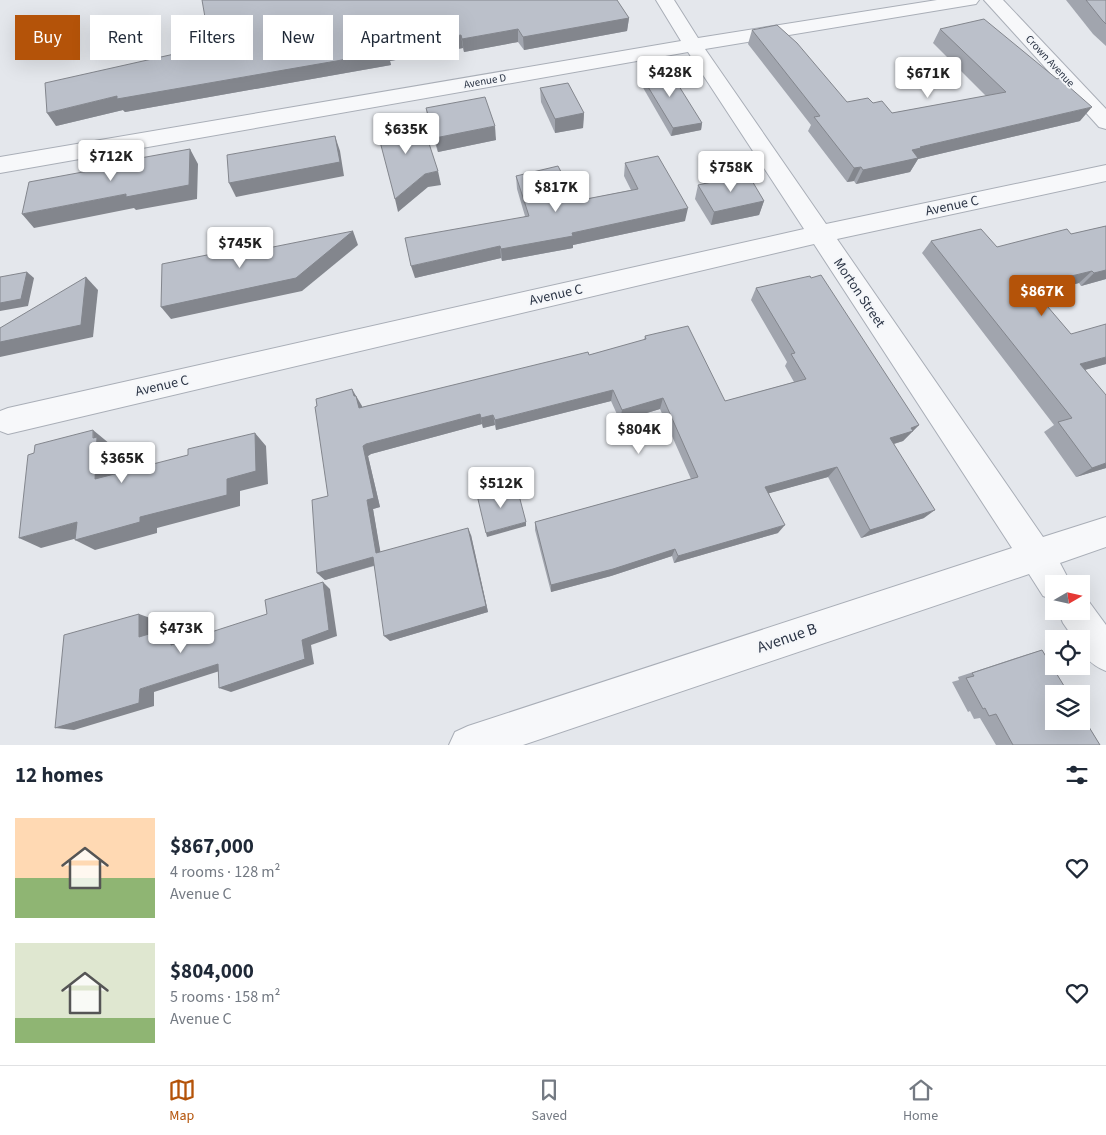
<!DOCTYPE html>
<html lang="en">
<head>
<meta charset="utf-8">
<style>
  body { margin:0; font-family:"Source Sans 3",sans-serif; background:#f2f2f3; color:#1f2937; height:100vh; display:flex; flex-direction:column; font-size:19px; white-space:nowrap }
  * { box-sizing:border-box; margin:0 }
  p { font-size:16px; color:#747a83 }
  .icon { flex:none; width:28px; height:28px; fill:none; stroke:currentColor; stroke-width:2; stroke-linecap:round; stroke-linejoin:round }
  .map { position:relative; height:745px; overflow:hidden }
  .drawer { display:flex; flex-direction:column; background:#fff; flex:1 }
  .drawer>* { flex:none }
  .guide { position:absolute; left:15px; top:15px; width:500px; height:45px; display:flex; gap:10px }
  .needle { width:32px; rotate:81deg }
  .fabs { position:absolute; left:1045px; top:575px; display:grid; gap:10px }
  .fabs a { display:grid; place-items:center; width:45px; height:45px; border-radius:0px; background:#fff; box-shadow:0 5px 20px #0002; font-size:25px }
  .price { position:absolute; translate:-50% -42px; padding:0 11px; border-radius:5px; background:#fff; color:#222; font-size:16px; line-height:32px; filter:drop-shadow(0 1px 2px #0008) }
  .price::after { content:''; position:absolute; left:50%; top:30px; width:15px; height:11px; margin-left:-8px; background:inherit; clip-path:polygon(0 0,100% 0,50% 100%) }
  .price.active { background:#b45309; color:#fff }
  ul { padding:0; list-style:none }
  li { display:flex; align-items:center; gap:15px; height:125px; padding:0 15px }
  li span { display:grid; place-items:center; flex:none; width:140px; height:100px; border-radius:0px; color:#555 }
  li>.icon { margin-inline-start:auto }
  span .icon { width:60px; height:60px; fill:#fffc; stroke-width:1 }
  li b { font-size:21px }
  h2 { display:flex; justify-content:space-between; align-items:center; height:60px; padding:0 15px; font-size:21px }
  .tag { padding:0 18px; border-radius:0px; background:#fff; box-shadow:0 5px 20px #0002; font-size:18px; line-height:45px }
  .tag.active { background:#b45309; color:#fff }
  .dock { display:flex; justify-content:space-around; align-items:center; height:70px; border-top:1px solid #e0e1e3; background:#fff; font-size:14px; color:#747a83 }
  .dock a { display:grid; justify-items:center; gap:2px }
  .dock .active { color:#b45309 }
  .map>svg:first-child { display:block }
</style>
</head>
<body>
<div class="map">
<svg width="1106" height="745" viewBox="0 0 1106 745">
  <rect width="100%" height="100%" fill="#e4e7ec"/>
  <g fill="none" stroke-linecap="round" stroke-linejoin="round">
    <defs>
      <g id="street">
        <path d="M 656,0 L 674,0 L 698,38 L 937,0 L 979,0 L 976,4 L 970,5 L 705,49 L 826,224 L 1106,165 L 1106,181 L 837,239 L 1043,537 L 1106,517 L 1106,547 L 1060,563 L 1071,584 L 1054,584 L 1054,600 L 1043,596 L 1029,574 L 523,745 L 449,745 L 455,732 L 468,726 L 1012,548 L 814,244 L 8,434 L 0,431 L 0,411 L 8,408 L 804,229 L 688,52 L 0,173 L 0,157 L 681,41 Z"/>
        <path d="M 984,0 L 1003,0 L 1106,109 L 1106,129 L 1099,127 Z"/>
        <path d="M 1081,597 L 1087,599 L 1106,625 L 1106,671 C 1091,665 1081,656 1081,639 L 1074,639 L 1063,623 L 1058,611 L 1081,611 Z"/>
      </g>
    </defs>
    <!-- street casing -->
    <use href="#street" stroke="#a9aeb7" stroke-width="2"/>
    <!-- street -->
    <use href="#street" fill="#f7f8fa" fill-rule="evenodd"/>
  </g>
  <!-- wall -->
  <g fill="#a1a5ae">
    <path d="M 1066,0 L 1106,0 L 1106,46 L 1093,34 Z"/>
    <path d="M 629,18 L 627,31 L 524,50 L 518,42 L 464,52 L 463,48 L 390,61 L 391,65 L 125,112 L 123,110 L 56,126 L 210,46 Z"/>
    <path d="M 940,29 L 1080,121 L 918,159 L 910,172 L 856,184 L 854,181 L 847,182 L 808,131 L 811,125 L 748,44 L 752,30 L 847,102 L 873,103 L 892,113 L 986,96 L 933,43 Z"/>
    <path d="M 639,72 L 702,123 L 701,130 L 671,136 L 638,79 Z"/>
    <path d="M 540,88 L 584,113 L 583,128 L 555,133 L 541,102 Z"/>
    <path d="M 426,108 L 496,140 L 438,152 L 428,123 Z"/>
    <path d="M 625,163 L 685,221 L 573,245 L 573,248 L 502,261 L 501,258 L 415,278 L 525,216 L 517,189 L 516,176 L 576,201 L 631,190 L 624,176 Z"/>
    <path d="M 698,185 L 764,201 L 759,215 L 711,225 L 695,199 Z"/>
    <path d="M 1106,226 L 1106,279 L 1081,286 L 1079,283 L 1036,294 L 1071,334 L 1106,364 L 1085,370 L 1106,468 L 1076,477 L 1044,432 L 1054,425 L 922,253 L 931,241 L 997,247 L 1071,234 Z"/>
    <path d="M 811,278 L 919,425 L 903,441 L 894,444 L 924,518 L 861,538 L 828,477 L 769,493 L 778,533 L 674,563 L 672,556 L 611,576 L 551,592 L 535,530 L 535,522 L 691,479 L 660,409 L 620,421 L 611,401 L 496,430 L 495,425 L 483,428 L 482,424 L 371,454 L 368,456 L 380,507 L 373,509 L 380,552 L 471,535 L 488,612 L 390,641 L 374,566 L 325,580 L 317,573 L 328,496 L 355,396 L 362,407 L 589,355 L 644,340 L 645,336 L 725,401 L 794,382 L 785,366 L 787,362 L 751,300 L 756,288 Z"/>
    <path d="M 1042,650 L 1100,745 L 996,745 L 980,718 L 974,719 L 970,711 L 968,712 L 952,682 L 959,680 L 958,677 L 1025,655 Z"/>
  </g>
  <!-- shaded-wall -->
  <g fill="#83868d">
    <path d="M 629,18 L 627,31 L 524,50 L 523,37 Z"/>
    <path d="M 518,29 L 518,42 L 464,52 L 462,39 Z"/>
    <path d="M 461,35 L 463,48 L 390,61 L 391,65 L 125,112 L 123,110 L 56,126 L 47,113 L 117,96 L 387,48 Z"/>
    <path d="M 1092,107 L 1080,121 L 918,159 L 910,172 L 856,184 L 863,170 L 920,147 Z"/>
    <path d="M 584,113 L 583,128 L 555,133 L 555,119 Z"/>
    <path d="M 702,123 L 701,130 L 671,136 L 673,128 Z"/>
    <path d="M 495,126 L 496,140 L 438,152 L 435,138 Z"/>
    <path d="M 335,136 L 340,151 L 344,176 L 236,197 L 229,183 Z"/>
    <path d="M 190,149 L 198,164 L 197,199 L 136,210 L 134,208 L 34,228 L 22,214 L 126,194 Z"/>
    <path d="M 861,167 L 854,181 L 847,182 L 854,168 Z"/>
    <path d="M 438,171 L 441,185 L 428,187 L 398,212 L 395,199 L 425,174 Z"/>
    <path d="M 764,201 L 759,215 L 711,225 L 714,212 Z"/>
    <path d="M 688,208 L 685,221 L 573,245 L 573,248 L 502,261 L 501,249 L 572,233 Z"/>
    <path d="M 353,231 L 358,245 L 302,291 L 171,319 L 161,307 Z"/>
    <path d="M 500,246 L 501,258 L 415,278 L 411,266 Z"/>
    <path d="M 1106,270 L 1106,279 L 1081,286 L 1094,273 Z"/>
    <path d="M 1092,271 L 1079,283 L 1018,298 L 1030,286 Z"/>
    <path d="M 27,272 L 34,278 L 28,306 L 0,311 L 0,303 Z"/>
    <path d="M 86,277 L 98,290 L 93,337 L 0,357 L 0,342 Z"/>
    <path d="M 1106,357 L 1106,364 L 1066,375 L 1080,364 Z"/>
    <path d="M 352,389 L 362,406 L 364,418 L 354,396 Z"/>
    <path d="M 613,390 L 611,401 L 496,430 L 495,420 Z"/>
    <path d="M 663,398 L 660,409 L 620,421 L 622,410 Z"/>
    <path d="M 480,414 L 482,424 L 371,454 L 368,456 L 380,507 L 373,509 L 382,561 L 376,553 L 367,500 L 363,446 L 366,444 Z"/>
    <path d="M 493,415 L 495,425 L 483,428 L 481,418 Z"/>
    <path d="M 919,425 L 903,441 L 880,448 L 890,438 L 911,428 Z"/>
    <path d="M 93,430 L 110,444 L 110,448 L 114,451 L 113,491 L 95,479 Z"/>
    <path d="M 255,433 L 266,446 L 268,484 L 240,491 L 240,506 L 157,528 L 157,533 L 95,550 L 75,540 L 227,479 Z"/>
    <path d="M 1106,463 L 1106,468 L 1076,477 L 1092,468 Z"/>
    <path d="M 837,467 L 828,477 L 759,496 L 765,487 Z"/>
    <path d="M 935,510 L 924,518 L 861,538 L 870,530 Z"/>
    <path d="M 77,522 L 96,533 L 41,548 L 19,538 Z"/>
    <path d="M 526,522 L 526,526 L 487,537 L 486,533 Z"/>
    <path d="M 785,525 L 778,533 L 674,563 L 678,556 Z"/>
    <path d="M 468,528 L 471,535 L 488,612 L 390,641 L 384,636 Z"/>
    <path d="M 675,549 L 672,556 L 611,576 L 551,592 L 551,585 Z"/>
    <path d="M 373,557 L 379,564 L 325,580 L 317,573 Z"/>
    <path d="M 323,582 L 330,589 L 337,636 L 311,645 L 314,664 L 231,692 L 219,688 L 302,640 Z"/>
    <path d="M 139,614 L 153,619 L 153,642 L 139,637 Z"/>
    <path d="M 172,627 L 185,633 L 185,650 L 171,645 Z"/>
    <path d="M 218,664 L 229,668 L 154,692 L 154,706 L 74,730 L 55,728 L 140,689 Z"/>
  </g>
  <!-- building -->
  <g fill="#bbc0ca" stroke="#83868d">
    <path d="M 202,0 L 617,0 L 629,18 L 523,37 L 518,29 L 462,39 L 461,35 L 387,48 L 388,52 L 117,99 L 117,96 L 47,113 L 45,83 L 210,46 Z"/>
    <path d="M 1086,0 L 1106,0 L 1106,24 L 1102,20 Z"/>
    <path d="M 984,19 L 1057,79 L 1059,78 L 1092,107 L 920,147 L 921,148 L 912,150 L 918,158 L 863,170 L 861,167 L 854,168 L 814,117 L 820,116 L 752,30 L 777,25 L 797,43 L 847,102 L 868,98 L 873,103 L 882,101 L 892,113 L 1006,92 L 940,29 Z"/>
    <path d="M 667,67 L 702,123 L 673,128 L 639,72 Z"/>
    <path d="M 568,83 L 584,113 L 555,119 L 540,88 Z"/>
    <path d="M 485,97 L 495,126 L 435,138 L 426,108 Z"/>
    <path d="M 422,122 L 438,171 L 425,174 L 395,199 L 377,130 Z"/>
    <path d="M 335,136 L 340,162 L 229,183 L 227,155 Z"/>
    <path d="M 190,149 L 189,185 L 126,197 L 126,194 L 22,214 L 29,182 L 99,169 L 113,166 L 113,163 Z"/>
    <path d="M 658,156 L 688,208 L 572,233 L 573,236 L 501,249 L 500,246 L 411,266 L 405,238 L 529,216 L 516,176 L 558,166 L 576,201 L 638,189 L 625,163 Z"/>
    <path d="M 748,174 L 764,201 L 714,212 L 698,185 Z"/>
    <path d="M 1106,226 L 1106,270 L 1094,273 L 1092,271 L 1030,286 L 1071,334 L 1106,324 L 1106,357 L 1080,364 L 1106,395 L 1106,463 L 1092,468 L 1058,422 L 1072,418 L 931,241 L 981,229 L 997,247 L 1067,229 L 1071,234 Z"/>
    <path d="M 353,231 L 296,278 L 161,307 L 162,264 L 262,244 L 263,249 Z"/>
    <path d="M 27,272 L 21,299 L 0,303 L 0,277 Z"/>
    <path d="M 821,275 L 919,425 L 911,428 L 913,431 L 890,438 L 935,510 L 870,530 L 837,467 L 765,487 L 785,525 L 678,556 L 675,549 L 613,569 L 551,585 L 535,522 L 698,477 L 663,398 L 622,410 L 613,390 L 495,420 L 493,415 L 481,418 L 480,414 L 366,444 L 363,446 L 374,498 L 367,500 L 376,553 L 468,528 L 486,606 L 384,636 L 373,557 L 317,573 L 312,500 L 328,496 L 315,407 L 317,406 L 316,399 L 352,389 L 354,396 L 356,396 L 359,408 L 588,352 L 589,355 L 646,339 L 645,336 L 688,326 L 725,401 L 806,379 L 791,354 L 795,353 L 756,288 L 810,276 L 811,278 Z"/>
    <path d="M 86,277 L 81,325 L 0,342 L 0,328 Z"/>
    <path d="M 93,430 L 93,438 L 97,437 L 95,479 L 188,455 L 188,449 L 255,433 L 256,471 L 227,479 L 227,495 L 140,517 L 140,522 L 75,540 L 77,522 L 19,538 L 28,455 L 34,453 L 35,445 Z"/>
    <path d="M 516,484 L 526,522 L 486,533 L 477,495 Z"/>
    <path d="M 323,582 L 329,630 L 302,640 L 305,659 L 219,688 L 218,664 L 140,689 L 139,703 L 55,728 L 64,635 L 139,614 L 139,637 L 172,627 L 171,645 L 267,614 L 265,600 Z"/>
    <path d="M 1042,650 L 1069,694 L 1054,694 L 1054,721 L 1081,721 L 1081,714 L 1100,745 L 1013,745 L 996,714 L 989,716 L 985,708 L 983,709 L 966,678 L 974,676 L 972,673 Z"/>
  </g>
  <g text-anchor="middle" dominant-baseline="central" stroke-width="4" stroke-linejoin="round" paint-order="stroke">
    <!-- far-street labels -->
    <g font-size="11" fill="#2b3445" stroke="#f4f6f9">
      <text transform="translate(1050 61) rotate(47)">Crown Avenue</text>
      <text transform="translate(485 81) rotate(-10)">Avenue D</text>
    </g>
    <!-- street labels -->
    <g font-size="14" fill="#2b3445" stroke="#f4f6f9">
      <text transform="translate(952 206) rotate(-12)">Avenue C</text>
      <text transform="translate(859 293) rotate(56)">Morton Street</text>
      <text transform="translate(556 295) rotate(-13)">Avenue C</text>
      <text transform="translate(162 386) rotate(-13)">Avenue C</text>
    </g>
    <!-- near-street labels -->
    <g font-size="16" fill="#2b3445" stroke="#f4f6f9">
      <text transform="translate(787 638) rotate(-19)">Avenue B</text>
    </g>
  </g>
</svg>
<div class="fabs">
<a><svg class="needle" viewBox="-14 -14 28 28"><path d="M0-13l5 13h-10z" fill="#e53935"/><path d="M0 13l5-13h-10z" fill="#747a83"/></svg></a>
<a><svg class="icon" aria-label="locate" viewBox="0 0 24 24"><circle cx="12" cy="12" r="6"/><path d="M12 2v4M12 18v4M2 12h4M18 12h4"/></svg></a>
<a><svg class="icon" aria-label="layers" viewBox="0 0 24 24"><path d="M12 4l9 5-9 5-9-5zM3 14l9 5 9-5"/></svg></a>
</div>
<b class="price" style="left:670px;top:98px">$428K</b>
<b class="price" style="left:928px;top:99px">$671K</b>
<b class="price" style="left:406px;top:155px">$635K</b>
<b class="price" style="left:111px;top:182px">$712K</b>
<b class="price" style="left:731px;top:193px">$758K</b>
<b class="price" style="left:556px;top:213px">$817K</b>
<b class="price" style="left:240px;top:269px">$745K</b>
<b class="price active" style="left:1042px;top:317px">$867K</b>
<b class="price" style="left:639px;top:455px">$804K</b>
<b class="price" style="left:122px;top:484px">$365K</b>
<b class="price" style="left:501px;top:509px">$512K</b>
<b class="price" style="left:181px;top:654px">$473K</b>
<div class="guide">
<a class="tag active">Buy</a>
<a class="tag">Rent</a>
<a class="tag">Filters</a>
<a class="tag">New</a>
<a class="tag">Apartment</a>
</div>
</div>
<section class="drawer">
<h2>12 homes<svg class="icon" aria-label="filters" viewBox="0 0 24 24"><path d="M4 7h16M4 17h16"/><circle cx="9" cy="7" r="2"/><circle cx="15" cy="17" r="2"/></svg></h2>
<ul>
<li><span style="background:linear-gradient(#ffd9b3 60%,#8fb573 0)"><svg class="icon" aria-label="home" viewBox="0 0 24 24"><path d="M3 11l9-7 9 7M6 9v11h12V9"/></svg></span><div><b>$867,000</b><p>4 rooms · 128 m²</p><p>Avenue C</p></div><svg class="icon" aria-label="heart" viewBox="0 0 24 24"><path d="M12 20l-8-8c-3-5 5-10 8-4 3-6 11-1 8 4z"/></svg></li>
<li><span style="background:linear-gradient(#dfe7d0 75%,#8fb573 0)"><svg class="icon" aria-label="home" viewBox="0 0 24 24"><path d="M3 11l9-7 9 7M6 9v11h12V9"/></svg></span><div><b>$804,000</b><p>5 rooms · 158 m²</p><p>Avenue C</p></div><svg class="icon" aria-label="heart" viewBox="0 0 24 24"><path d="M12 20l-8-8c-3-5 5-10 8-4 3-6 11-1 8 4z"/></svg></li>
</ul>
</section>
<nav class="dock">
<a class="active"><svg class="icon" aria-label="map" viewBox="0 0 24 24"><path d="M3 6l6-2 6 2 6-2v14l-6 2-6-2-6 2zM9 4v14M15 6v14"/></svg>Map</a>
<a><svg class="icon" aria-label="saved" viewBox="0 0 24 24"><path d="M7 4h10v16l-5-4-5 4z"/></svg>Saved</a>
<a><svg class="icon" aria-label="home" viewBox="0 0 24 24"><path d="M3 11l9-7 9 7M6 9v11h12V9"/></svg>Home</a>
</nav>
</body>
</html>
